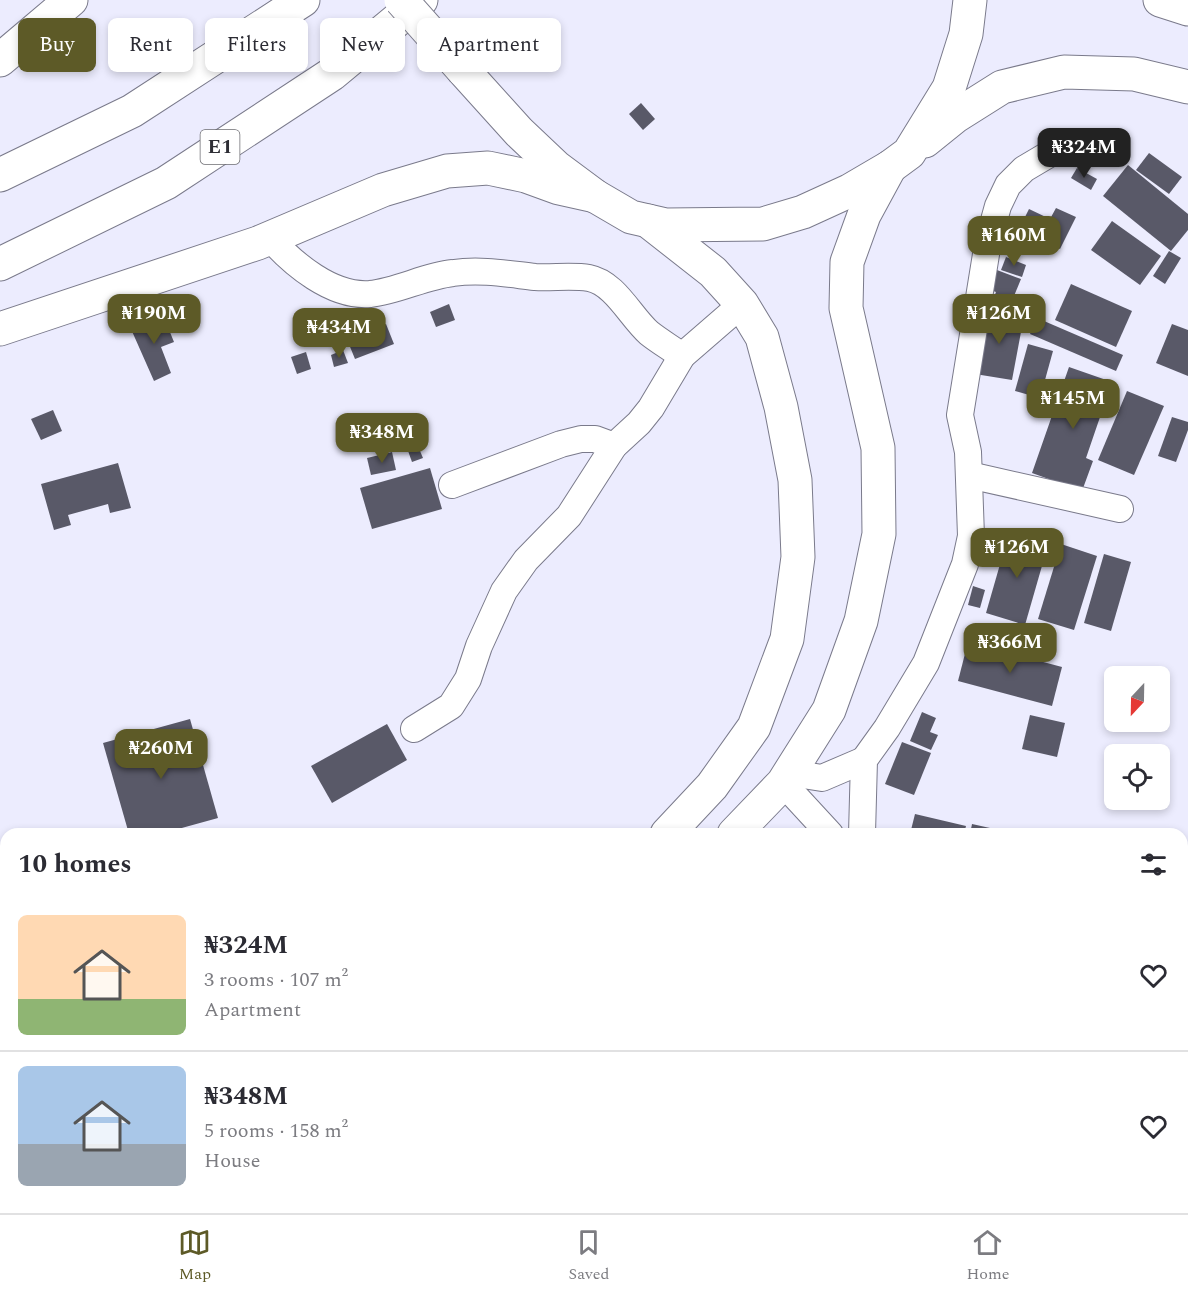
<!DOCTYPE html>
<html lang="en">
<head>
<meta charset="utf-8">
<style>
  body { margin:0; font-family:Spectral,serif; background:#f7f7f7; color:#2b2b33; height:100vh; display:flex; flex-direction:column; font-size:22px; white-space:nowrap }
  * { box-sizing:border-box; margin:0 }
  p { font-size:20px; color:#7c7c81 }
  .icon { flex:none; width:33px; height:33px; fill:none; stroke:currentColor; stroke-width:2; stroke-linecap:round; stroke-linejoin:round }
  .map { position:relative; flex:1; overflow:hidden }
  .panel { position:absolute; left:0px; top:828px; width:1188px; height:386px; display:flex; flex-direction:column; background:#fff; border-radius:18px 18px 0 0; box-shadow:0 3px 9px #0003 }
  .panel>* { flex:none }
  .hud { position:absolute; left:18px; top:18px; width:600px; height:54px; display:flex; gap:12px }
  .needle { width:39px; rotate:202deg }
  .tools { position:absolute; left:1104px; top:666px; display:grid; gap:12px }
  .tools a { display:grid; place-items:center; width:66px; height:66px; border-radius:9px; background:#fff; box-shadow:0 3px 9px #0003; font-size:30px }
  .price { position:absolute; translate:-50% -51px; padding:0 14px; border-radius:12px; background:#5d5a27; color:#fff; font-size:20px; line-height:39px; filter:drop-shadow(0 2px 3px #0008) }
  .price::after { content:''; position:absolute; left:50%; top:36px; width:18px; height:14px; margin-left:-9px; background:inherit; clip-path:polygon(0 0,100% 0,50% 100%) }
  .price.selected { background:#222; color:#fff }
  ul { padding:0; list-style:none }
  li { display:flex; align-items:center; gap:18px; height:150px; padding:0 18px }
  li+li { border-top:2px solid #e1e1e2 }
  li span { display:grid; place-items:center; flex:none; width:168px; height:120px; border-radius:9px; color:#555 }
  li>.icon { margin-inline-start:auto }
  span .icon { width:72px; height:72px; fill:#fffc; stroke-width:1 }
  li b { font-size:26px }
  h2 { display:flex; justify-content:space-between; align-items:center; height:72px; padding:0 18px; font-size:26px }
  .chip { padding:0 21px; border-radius:9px; background:#fff; box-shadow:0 3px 9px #0003; font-size:21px; line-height:54px }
  .chip.selected { background:#5d5a27; color:#fff }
  .tabs { display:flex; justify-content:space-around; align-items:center; height:84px; border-top:2px solid #e1e1e2; background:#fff; font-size:16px; color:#7c7c81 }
  .tabs a { display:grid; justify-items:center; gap:3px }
  .tabs .selected { color:#5d5a27 }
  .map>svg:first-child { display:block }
</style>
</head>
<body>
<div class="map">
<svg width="1188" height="1213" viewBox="0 0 1188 1213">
  <rect width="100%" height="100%" fill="#ececfe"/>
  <!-- building -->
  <g fill="#595968">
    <path d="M 641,103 L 655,119 L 643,130 L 629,114 Z"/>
    <path d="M 1149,153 L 1182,177 L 1169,194 L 1136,170 Z"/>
    <path d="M 1128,165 L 1188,214 L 1188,230 L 1171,251 L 1103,196 Z"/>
    <path d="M 1077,168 L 1097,179 L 1091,190 L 1071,178 Z"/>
    <path d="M 1056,208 L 1076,217 L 1060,249 L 1019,229 L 1029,209 L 1050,219 Z"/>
    <path d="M 1112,221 L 1161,256 L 1140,285 L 1091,250 Z"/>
    <path d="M 1169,251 L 1181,258 L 1165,284 L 1153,276 Z"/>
    <path d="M 1006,257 L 1026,265 L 1022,277 L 1001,270 Z"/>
    <path d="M 989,267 L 1021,279 L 1014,296 L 1020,298 L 1015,312 L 992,303 L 996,292 L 982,287 Z"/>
    <path d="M 1071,284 L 1132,311 L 1116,347 L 1055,320 Z"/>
    <path d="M 449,304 L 455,320 L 436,327 L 430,312 Z"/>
    <path d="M 987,309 L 1024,316 L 1012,380 L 975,374 Z"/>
    <path d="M 163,315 L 174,342 L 161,347 L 171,373 L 154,381 L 131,329 Z"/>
    <path d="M 1037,318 L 1123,355 L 1116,371 L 1030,334 Z"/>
    <path d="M 374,321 L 376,328 L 386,324 L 394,344 L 355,359 L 344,332 Z"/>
    <path d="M 1172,324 L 1188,330 L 1188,376 L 1156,363 Z"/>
    <path d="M 1028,344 L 1053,351 L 1040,398 L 1015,391 Z"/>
    <path d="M 343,350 L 348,363 L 334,367 L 331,355 Z"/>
    <path d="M 306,352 L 311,369 L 297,374 L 291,357 Z"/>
    <path d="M 1069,367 L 1112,382 L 1086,458 L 1093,461 L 1082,491 L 1032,473 Z"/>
    <path d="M 1127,391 L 1164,406 L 1134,475 L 1098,460 Z"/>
    <path d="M 53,410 L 62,431 L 41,440 L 31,419 Z"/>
    <path d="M 1172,417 L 1188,422 L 1188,430 L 1176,462 L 1158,456 Z"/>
    <path d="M 417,444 L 423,458 L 412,462 L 407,448 Z"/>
    <path d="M 392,452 L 396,470 L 371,475 L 367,458 Z"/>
    <path d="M 118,463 L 131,508 L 110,513 L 108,504 L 68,515 L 71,525 L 54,530 L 41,484 Z"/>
    <path d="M 430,468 L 442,509 L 372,529 L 360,488 Z"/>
    <path d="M 1009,533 L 1048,545 L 1025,625 L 986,613 Z"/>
    <path d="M 1061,544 L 1097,556 L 1074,630 L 1038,619 Z"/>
    <path d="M 1104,554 L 1131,562 L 1111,631 L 1084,623 Z"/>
    <path d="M 973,586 L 985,590 L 980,608 L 968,605 Z"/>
    <path d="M 968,642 L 1062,667 L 1052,706 L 958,681 Z"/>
    <path d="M 922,712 L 936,718 L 930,732 L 938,735 L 931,750 L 910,741 Z"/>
    <path d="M 1030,715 L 1065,723 L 1057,757 L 1022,749 Z"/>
    <path d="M 190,719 L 218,818 L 160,834 L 129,834 L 103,743 Z"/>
    <path d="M 387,724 L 407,760 L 332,803 L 311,766 Z"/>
    <path d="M 902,742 L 931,753 L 914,795 L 885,784 Z"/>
    <path d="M 915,814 L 966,826 L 964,834 L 910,834 Z"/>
    <path d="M 972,824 L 990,828 L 989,834 L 970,834 Z"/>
    <path d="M 1006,828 L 1078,831 L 1078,834 L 1006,834 Z"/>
    <path d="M 96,1208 L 120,1208 L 121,1213 L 97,1213 Z"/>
    <path d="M 166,1208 L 225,1208 L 225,1213 L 167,1213 Z"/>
    <path d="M 417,1208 L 436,1208 L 438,1213 L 419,1213 Z"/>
    <path d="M 632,1208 L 717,1208 L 715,1213 L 692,1213 L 675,1208 L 674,1213 L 640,1213 L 631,1210 Z"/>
    <path d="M 813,1208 L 855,1208 L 854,1213 Z"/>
    <rect x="914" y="1208" width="82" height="5"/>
  </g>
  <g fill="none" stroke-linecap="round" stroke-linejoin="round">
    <defs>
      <g id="minor">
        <path d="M 270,238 C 293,264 332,297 370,294 C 398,291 425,276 453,273 C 481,269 508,274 535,277 C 553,278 572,275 589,278 C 615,283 630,316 649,333 C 659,341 671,348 682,356"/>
        <path d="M 969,475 L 1120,509"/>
        <path d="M 452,485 L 561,444 L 581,439 L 595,439 L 614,446"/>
        <path d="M 414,729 L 451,706 L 468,679 L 479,646 L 504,591 L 526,560 L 569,516 L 614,446 L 639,423 L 651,408 L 682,356 L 742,304"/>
        <path d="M 790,773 L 822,778 L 864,760"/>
        <path d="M 783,783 L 830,834"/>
        <path d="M 862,834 L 864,760 L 887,728 L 926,663 L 965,564 L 971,536 L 968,452 L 960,415 L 988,242 L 998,206 L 1008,185 L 1024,169 L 1051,153"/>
        <path d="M 481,1208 L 485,1213"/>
        <path d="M 899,1213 L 899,1208"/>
      </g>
      <g id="major">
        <path d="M 1160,0 L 1188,9"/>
        <path d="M 463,70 L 519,132 L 556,167 L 595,196 L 631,217 L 666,225 L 763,224 L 803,212 L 849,191 L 890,167 L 909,153 L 949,88 L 966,34 L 970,0"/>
        <path d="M 925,141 L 956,116 L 1002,87 L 1064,72 L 1134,74 L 1188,87"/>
        <path d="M 648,221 L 713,272 L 742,304 L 762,337 L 781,407 L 795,480 L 798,557 L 787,639 L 754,727 L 712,786 L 667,834"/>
        <path d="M 734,834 L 783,783 L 829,710 L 861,621 L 879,534 L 878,448 L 846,308 L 847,262 L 864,215 L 890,167"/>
        <path d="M 0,1024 L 6,1023"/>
        <path d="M 0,1080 L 6,1079"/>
      </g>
      <g id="highway">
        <path d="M 0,60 L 71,0"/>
        <path d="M 0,175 L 132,111 L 303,0"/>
        <path d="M 0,264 L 166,183 L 332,74 L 421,0"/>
        <path d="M 0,329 L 258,243 L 383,190 L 447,171 L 488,168 L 526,176 L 559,188 L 595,196"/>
      </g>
    </defs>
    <!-- minor casing -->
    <use href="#minor" stroke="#7a7a8b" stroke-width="28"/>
    <!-- major casing -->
    <use href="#major" stroke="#7a7a8b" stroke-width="35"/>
    <!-- highway casing -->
    <use href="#highway" stroke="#7a7a8b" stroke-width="35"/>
    <!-- minor -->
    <use href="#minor" stroke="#fff" stroke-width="26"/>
    <!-- major -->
    <use href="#major" stroke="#fff" stroke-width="33"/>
    <!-- highway -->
    <use href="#highway" stroke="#fff" stroke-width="33"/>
    <defs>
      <path id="major-bridge" d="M 401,0 L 463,70"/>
    </defs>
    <!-- major-bridge casing -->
    <use href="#major-bridge" stroke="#7a7a8b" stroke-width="35" stroke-linecap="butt"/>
    <!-- major-bridge -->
    <use href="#major-bridge" stroke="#fff" stroke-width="33"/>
  </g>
  <g text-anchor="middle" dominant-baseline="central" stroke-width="6" stroke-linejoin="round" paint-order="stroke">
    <!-- shield labels -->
    <rect fill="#fff" stroke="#6d6d72" stroke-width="1.5" x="200.5" y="130" width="39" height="34" rx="4.5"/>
    <g font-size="20" font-weight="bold" fill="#2e2e35">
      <text x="220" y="147">E1</text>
    </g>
  </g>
</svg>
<div class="tools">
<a><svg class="needle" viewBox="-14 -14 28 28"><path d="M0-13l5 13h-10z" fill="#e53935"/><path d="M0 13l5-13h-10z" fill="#7c7c81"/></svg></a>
<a><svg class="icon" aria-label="locate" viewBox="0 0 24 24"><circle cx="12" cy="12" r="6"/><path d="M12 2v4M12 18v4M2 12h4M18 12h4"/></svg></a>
</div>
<b class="price selected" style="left:1084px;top:179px">₦324M</b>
<b class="price" style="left:1014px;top:267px">₦160M</b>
<b class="price" style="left:154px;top:345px">₦190M</b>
<b class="price" style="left:999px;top:345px">₦126M</b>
<b class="price" style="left:339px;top:359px">₦434M</b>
<b class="price" style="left:1073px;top:430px">₦145M</b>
<b class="price" style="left:382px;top:464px">₦348M</b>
<b class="price" style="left:1017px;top:579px">₦126M</b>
<b class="price" style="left:1010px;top:674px">₦366M</b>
<b class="price" style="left:161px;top:780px">₦260M</b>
<div class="hud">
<a class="chip selected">Buy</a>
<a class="chip">Rent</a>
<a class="chip">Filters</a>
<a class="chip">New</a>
<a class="chip">Apartment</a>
</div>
<section class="panel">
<h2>10 homes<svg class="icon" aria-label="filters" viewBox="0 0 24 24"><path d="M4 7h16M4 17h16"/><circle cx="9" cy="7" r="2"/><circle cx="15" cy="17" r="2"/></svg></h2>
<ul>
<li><span style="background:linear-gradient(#ffd9b3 70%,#8fb573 0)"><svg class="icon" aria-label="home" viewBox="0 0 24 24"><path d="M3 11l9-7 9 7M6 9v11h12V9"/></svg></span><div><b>₦324M</b><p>3 rooms · 107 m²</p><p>Apartment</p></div><svg class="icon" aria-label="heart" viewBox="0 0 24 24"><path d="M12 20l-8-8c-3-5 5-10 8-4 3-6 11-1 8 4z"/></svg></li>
<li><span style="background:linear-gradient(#a9c7e8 65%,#9aa5b1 0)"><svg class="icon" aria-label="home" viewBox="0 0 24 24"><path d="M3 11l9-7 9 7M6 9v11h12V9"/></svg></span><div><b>₦348M</b><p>5 rooms · 158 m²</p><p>House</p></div><svg class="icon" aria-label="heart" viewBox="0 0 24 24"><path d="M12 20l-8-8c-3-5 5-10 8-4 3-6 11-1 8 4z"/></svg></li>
</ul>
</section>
</div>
<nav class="tabs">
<a class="selected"><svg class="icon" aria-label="map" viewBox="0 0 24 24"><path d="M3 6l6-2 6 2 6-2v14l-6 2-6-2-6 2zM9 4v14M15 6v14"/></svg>Map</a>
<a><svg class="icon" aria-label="saved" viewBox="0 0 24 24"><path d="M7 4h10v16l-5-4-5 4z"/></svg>Saved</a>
<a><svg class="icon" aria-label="home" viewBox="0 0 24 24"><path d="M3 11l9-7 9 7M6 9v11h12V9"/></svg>Home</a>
</nav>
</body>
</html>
